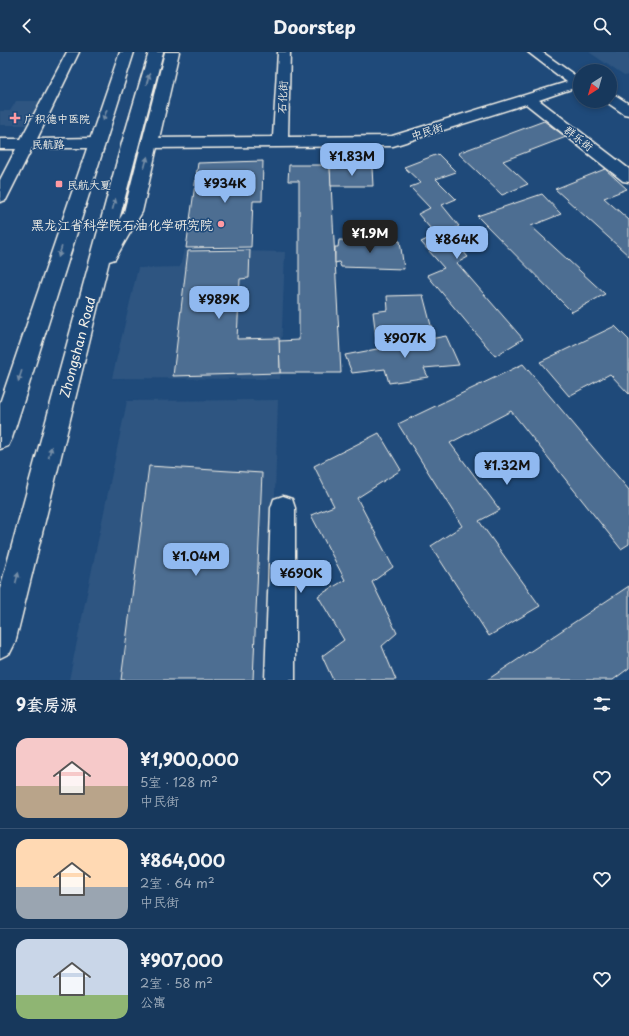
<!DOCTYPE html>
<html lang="zh">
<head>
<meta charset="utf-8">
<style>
  body { margin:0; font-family:"Playpen Sans","LXGW WenKai TC",sans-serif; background:#203f62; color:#f1f3f6; height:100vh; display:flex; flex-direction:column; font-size:15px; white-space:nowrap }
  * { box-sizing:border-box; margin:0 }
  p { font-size:13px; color:#9eacbb }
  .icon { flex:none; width:22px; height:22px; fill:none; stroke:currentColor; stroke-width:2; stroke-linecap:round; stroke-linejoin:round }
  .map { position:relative; height:628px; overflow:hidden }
  .drawer { display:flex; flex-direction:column; background:#17385c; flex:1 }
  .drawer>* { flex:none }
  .needle { width:26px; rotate:217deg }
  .controls { position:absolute; left:573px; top:12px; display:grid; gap:8px }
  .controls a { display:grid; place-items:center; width:44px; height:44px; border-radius:50%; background:#17385c; box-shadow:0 2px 6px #0003,0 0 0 1px #365272; font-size:20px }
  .price { position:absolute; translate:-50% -34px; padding:0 9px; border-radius:8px; background:#90b9f0; color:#111; font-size:13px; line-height:26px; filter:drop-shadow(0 1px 2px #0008) }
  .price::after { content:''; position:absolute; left:50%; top:24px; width:12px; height:9px; margin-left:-6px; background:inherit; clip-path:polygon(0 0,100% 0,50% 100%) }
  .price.on { background:#222; color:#fff }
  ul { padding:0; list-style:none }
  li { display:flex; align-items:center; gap:12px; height:100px; padding:0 16px }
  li+li { border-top:1px solid #365272 }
  li span { display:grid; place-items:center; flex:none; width:112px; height:80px; border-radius:12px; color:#555 }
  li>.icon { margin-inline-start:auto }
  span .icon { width:48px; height:48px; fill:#fffc; stroke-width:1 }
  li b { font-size:17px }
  h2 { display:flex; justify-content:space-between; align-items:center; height:48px; padding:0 16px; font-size:17px }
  header { display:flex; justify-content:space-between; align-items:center; height:52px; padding:0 16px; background:#17385c; font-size:18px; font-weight:700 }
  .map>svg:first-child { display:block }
</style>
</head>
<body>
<header><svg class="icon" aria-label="back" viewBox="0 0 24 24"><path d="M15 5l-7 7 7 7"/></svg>Doorstep<svg class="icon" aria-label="search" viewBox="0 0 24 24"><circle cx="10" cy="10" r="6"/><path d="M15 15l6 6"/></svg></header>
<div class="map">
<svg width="629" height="628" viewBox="0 0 629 628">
  <rect width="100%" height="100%" fill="#1f4a7a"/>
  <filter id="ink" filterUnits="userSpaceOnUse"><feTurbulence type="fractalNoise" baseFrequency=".025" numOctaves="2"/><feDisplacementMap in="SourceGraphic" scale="8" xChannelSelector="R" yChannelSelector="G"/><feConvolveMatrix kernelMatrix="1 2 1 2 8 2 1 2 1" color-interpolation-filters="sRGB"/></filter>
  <g filter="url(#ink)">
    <!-- built -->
    <g fill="#2d5581">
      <path d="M 589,0 L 629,0 L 629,23 L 624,24 Z"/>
      <path d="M 16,49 L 40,49 L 27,73 L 0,73 L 0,59 L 10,59 Z"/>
      <path d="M 184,198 L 285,200 L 280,327 L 112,326 L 138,216 L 180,215 Z"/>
      <path d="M 278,348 L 269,628 L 69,628 L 127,349 Z"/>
    </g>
    <!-- building -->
    <g fill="#4d6e92" stroke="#f4f1e8">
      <path d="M 544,69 L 566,85 L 503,109 L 528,132 L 502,143 L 458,101 Z"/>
      <path d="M 438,102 L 456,120 L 436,127 L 456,147 L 442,153 L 459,174 L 448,181 L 468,205 L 457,211 L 523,287 L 495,304 L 427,223 L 444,216 L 421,190 L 436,183 L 418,162 L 430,156 L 410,135 L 421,131 L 404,115 Z"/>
      <path d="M 263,109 L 262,149 L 253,149 L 251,195 L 186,196 L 198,111 Z"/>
      <path d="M 289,113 L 330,113 L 341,321 L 280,321 L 279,289 L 299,288 L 299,129 L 288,129 Z"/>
      <path d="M 330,116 L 372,116 L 373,134 L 331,134 Z"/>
      <path d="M 605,117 L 627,137 L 604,146 L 629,168 L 629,204 L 555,137 Z"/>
      <path d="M 542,142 L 561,162 L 531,174 L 605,242 L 572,260 L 477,164 Z"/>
      <path d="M 339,188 L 400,189 L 404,217 L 341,215 L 339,210 L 335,211 L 335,195 L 338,195 Z"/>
      <path d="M 250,198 L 249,226 L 240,227 L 237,287 L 279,286 L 280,321 L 173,324 L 188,199 Z"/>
      <path d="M 423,243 L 433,281 L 405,286 L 376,285 L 373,260 L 388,258 L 387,244 Z"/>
      <path d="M 615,274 L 629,288 L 629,342 L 610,322 L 569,344 L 540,310 Z"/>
      <path d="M 446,284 L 459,313 L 424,316 L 428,325 L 389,331 L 385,317 L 352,321 L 345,303 Z"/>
      <path d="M 523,312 L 629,438 L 629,492 L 621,497 L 511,359 L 450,391 L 500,458 L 479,469 L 540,554 L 489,584 L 431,494 L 462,474 L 398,372 Z"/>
      <path d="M 379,381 L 401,418 L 357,446 L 393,515 L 372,530 L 397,581 L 382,594 L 396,628 L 333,628 L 322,604 L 344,588 L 318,544 L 345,528 L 311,463 L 334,454 L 314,414 Z"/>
      <path d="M 149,414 L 262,421 L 253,628 L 121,628 Z"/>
      <path d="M 629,534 L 629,616 L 613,628 L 487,628 Z"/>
    </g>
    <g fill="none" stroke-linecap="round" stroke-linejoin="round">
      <defs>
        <g id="minor">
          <path d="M 67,0 L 79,0 L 37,87 L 96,86 L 101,88 L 104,91 L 101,94 L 96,96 L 32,96 L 6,148 L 0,150 L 0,128 L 16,97 L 0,97 L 0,87 L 21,87 Z"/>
          <path d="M 278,0 L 290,0 L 288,85 L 392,84 L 567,30 L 528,0 L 542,0 L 580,27 L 580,36 L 577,35 L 539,48 L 629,117 L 629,130 L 623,129 L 526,52 L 393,94 L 151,96 L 146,94 L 143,91 L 146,88 L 151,86 L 273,85 Z"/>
          <path d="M 610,42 L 615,43 L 629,52 L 629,63 L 624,62 L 605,49 L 610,49 Z"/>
          <path d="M 283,444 L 292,447 L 295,456 L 295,628 L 265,628 L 271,456 L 274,447 Z"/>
        </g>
        <g id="major">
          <path d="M 120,0 L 134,0 L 12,386 L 8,394 L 0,397 L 0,351 Z"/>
          <path d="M 149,0 L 163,0 L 119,168 L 124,160 L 165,0 L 179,0 L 142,160 L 115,207 L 109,209 L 15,591 L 10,601 L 0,606 L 0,537 L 122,91 Z"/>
        </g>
      </defs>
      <!-- minor casing -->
      <use href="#minor" stroke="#f4f1e8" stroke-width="3"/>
      <!-- major casing -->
      <use href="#major" stroke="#f4f1e8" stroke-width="3"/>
      <!-- minor -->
      <use href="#minor" fill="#1f4a7a" fill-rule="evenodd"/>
      <!-- major -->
      <use href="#major" fill="#1f4a7a" fill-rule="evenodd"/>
    </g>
    <!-- one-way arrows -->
    <defs><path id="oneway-solid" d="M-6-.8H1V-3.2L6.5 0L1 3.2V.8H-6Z"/></defs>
    <g fill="#748da6">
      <use href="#oneway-solid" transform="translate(148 27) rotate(-74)"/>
      <use href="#oneway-solid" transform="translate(105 63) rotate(109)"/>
      <use href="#oneway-solid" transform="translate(146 110) rotate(-75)"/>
      <use href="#oneway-solid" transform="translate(114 152) rotate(-75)"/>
      <use href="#oneway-solid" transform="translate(60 200) rotate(108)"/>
      <use href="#oneway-solid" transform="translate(20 324) rotate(108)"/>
      <use href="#oneway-solid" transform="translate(50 400) rotate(-75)"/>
      <use href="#oneway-solid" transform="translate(17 526) rotate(-75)"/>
    </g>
  </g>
  <!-- markers -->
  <g fill="#ff9aa2" stroke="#1f4a7a" stroke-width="1.5">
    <path d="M13 60h4v4h4v4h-4v4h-4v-4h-4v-4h4z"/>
    <rect x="55" y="128" width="8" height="8" rx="2"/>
    <circle cx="221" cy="172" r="4"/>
  </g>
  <g text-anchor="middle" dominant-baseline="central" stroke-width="3" stroke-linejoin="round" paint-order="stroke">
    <!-- far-street labels -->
    <g font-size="11" fill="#f4f1e8" stroke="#1f4a7a">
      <text transform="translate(282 45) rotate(-87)">石化街</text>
      <text transform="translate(427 79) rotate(-17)">中民街</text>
      <text transform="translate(579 86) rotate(38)">群乐街</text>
      <text transform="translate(48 92) rotate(-1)">民航路</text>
    </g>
    <!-- far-poi labels -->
    <g font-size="11" fill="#f4f1e8" stroke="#1f4a7a" text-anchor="start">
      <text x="24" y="66">广积德中医院</text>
      <text x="67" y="132">民航大夏</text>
    </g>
    <!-- poi labels -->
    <g font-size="13" fill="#f4f1e8" stroke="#1f4a7a" text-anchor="end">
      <text x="213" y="172">黑龙江省科学院石油化学研究院</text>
    </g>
    <!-- street labels -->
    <g font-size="13" fill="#f4f1e8" stroke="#1f4a7a">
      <text transform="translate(77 295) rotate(-75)">Zhongshan Road</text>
    </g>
  </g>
</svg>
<div class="controls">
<a><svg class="needle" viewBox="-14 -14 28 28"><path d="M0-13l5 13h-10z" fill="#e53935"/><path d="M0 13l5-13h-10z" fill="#9eacbb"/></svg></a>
</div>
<b class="price" style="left:352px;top:125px">¥1.83M</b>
<b class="price" style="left:225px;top:152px">¥934K</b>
<b class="price on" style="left:370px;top:202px">¥1.9M</b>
<b class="price" style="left:457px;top:208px">¥864K</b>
<b class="price" style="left:219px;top:268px">¥989K</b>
<b class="price" style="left:405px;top:307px">¥907K</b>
<b class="price" style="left:507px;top:434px">¥1.32M</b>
<b class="price" style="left:196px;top:525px">¥1.04M</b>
<b class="price" style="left:301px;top:542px">¥690K</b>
</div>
<section class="drawer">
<h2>9套房源<svg class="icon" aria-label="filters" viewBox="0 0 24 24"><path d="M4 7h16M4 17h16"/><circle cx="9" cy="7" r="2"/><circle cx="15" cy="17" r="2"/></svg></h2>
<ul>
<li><span style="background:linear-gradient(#f6c9c9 60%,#b9a48a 0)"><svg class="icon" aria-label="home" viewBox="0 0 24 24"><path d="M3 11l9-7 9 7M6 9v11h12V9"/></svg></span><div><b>¥1,900,000</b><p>5室 · 128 m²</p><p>中民街</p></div><svg class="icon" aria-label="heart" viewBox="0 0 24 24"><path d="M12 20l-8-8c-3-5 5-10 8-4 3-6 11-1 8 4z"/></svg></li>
<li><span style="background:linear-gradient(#ffd9b3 60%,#9aa5b1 0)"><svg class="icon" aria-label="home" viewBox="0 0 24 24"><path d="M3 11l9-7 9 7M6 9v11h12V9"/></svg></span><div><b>¥864,000</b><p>2室 · 64 m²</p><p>中民街</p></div><svg class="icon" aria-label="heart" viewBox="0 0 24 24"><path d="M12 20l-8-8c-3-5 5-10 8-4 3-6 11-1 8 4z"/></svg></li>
<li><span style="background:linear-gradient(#c9d6e8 70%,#8fb573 0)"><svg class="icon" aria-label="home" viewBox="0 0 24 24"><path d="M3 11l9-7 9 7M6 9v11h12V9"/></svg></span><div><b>¥907,000</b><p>2室 · 58 m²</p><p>公寓</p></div><svg class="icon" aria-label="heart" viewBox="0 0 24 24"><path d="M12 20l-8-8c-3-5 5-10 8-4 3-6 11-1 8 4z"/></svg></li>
</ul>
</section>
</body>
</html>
